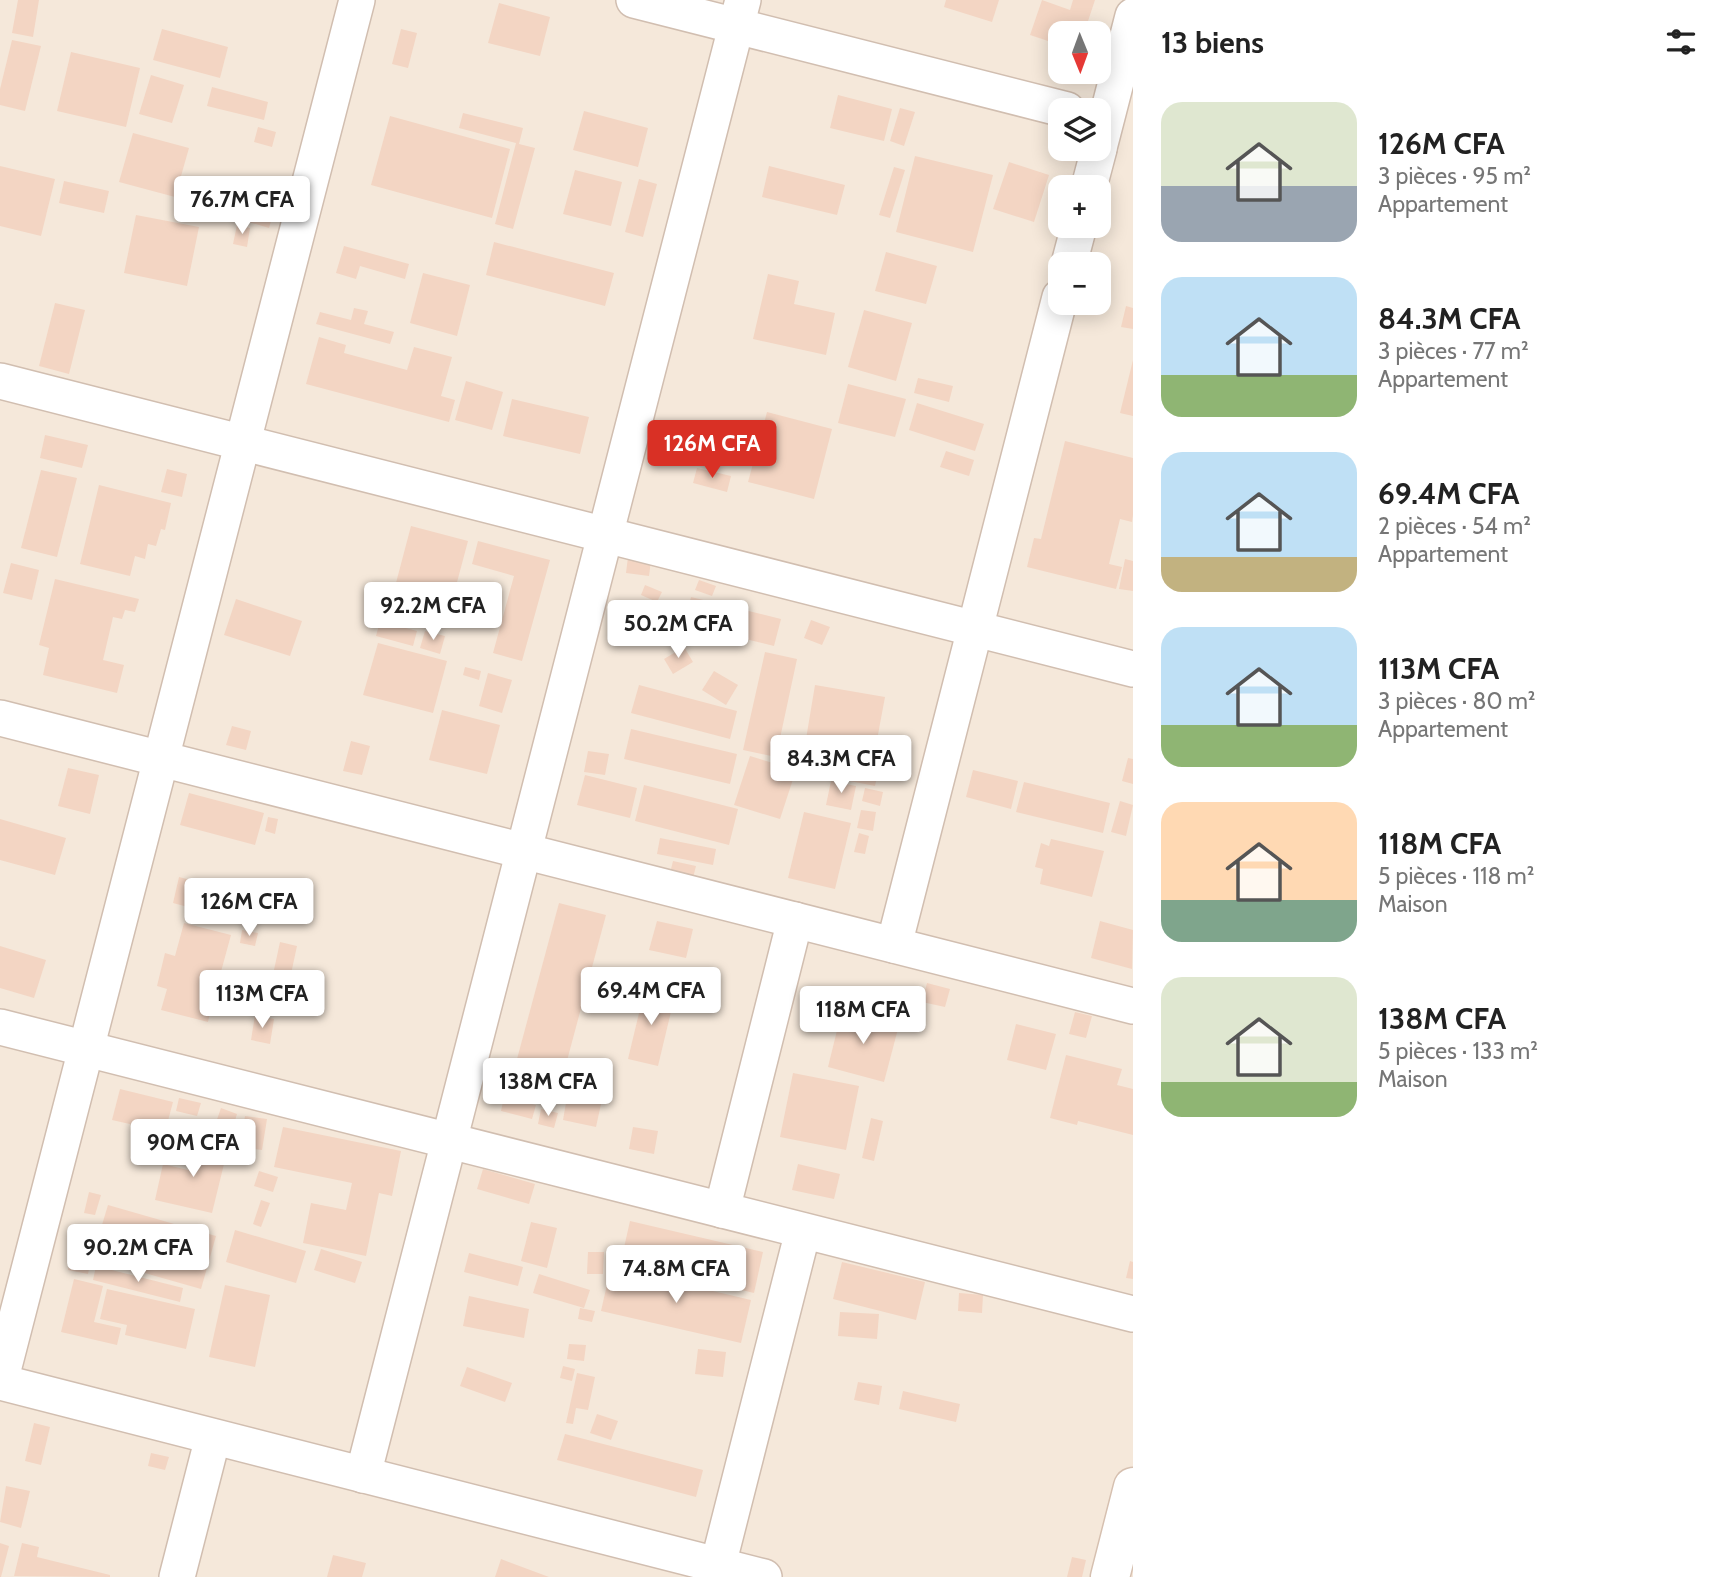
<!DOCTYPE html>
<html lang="fr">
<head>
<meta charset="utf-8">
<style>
  body { margin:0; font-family:Cabin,sans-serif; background:#f2f2f2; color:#222; height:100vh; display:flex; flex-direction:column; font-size:26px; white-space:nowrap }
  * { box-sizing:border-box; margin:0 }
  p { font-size:23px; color:#767676 }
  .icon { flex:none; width:38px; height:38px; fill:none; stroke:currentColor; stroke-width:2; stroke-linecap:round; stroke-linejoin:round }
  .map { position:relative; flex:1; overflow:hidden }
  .panel { display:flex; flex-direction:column; background:#fff; width:595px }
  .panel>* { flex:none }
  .needle { width:46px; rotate:179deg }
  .tools { position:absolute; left:1048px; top:21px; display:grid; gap:14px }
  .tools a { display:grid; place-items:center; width:63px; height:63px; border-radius:14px; background:#fff; box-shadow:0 4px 18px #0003; font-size:35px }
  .price { position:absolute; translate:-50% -60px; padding:0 16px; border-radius:7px; background:#fff; color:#222; font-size:23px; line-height:46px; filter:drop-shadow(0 2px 4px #0008) }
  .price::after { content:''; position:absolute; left:50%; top:42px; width:21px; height:16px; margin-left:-10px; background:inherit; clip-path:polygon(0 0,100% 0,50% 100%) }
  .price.selected { background:#d93025; color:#fff }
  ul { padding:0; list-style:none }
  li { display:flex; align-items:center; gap:21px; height:175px; padding:0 28px }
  li span { display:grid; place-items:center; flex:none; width:196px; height:140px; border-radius:21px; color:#555 }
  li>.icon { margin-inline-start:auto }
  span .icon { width:84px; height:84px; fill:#fffc; stroke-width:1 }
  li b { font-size:30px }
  h2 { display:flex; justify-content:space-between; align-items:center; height:84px; padding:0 28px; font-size:30px }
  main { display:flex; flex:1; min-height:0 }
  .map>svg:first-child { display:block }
</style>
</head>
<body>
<main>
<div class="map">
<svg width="1133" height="1577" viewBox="0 0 1133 1577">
  <rect width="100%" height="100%" fill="#fdf6ec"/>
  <!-- residential -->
  <path fill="#f5e8da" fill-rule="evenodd" d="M 0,0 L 1133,0 L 1133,1577 L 0,1577 ZM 1060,33 L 1099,33 L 1099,72 L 1060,72 ZM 1060,110 L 1099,110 L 1099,149 L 1060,149 ZM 1060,187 L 1099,187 L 1099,226 L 1060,226 ZM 1060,264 L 1099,264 L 1099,303 L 1060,303 Z"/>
  <!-- building -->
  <g fill="#f3d5c3">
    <path d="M 18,0 L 39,0 L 33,37 L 12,33 Z"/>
    <path d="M 946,0 L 999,0 L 992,22 L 944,7 Z"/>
    <path d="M 1042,0 L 1070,10 L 1073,0 L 1095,0 L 1084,33 L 1060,33 L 1060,45 L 1030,35 Z"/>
    <path d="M 499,3 L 550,17 L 540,56 L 488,43 Z"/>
    <path d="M 162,29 L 228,47 L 220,78 L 153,60 Z"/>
    <path d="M 401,29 L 417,33 L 408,68 L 392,64 Z"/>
    <path d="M 12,40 L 41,46 L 25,111 L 0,105 L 0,89 Z"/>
    <path d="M 71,52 L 140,68 L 126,127 L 57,111 Z"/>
    <path d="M 151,75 L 184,85 L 172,123 L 139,114 Z"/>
    <path d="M 212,87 L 268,102 L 264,120 L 207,106 Z"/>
    <path d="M 838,95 L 892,109 L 884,141 L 830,128 Z"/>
    <path d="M 900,108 L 915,112 L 904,146 L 890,141 Z"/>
    <path d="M 584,111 L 648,128 L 638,167 L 573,150 Z"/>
    <path d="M 463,113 L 523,128 L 519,144 L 535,148 L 513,229 L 495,224 L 516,143 L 459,128 Z"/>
    <path d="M 390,116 L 510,149 L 492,218 L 371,185 Z"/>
    <path d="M 258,127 L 276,132 L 272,147 L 254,142 Z"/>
    <path d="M 133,133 L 189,148 L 175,197 L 119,182 Z"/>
    <path d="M 915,156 L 993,175 L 973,252 L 896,232 Z"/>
    <path d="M 1009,162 L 1049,175 L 1034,222 L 993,209 Z"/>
    <path d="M 0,166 L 55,179 L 41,236 L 0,226 Z"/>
    <path d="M 769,166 L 845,185 L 837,215 L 762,197 Z"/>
    <path d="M 894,167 L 905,170 L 890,218 L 879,215 Z"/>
    <path d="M 575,170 L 622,182 L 611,226 L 563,214 Z"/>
    <path d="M 639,179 L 657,184 L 643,237 L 625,232 Z"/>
    <path d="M 64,181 L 109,191 L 104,213 L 59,203 Z"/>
    <path d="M 202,190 L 245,202 L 238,221 L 196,209 Z"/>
    <path d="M 246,210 L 272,218 L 269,228 L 242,220 Z"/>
    <path d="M 136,215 L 199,227 L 187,286 L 124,273 Z"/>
    <path d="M 237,225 L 250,228 L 247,247 L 233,244 Z"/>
    <path d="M 494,242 L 614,273 L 605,306 L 486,275 Z"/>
    <path d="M 344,246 L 409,264 L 405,279 L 360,266 L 356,279 L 336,273 Z"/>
    <path d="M 886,252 L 937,266 L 926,304 L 875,291 Z"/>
    <path d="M 423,273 L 470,285 L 457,336 L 410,323 Z"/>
    <path d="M 768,274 L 799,281 L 794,304 L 835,313 L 826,355 L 753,339 Z"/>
    <path d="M 55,303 L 85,310 L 69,374 L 39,366 Z"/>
    <path d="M 1126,306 L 1133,308 L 1133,329 L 1121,327 Z"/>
    <path d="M 354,308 L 368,311 L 364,324 L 394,332 L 390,344 L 316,324 L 320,312 L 351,320 Z"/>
    <path d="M 864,310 L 912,323 L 896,381 L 848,367 Z"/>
    <path d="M 319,337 L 346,345 L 344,353 L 407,370 L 414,347 L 452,357 L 441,396 L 455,400 L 449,422 L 306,384 Z"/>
    <path d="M 1133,360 L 1133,416 L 1120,413 Z"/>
    <path d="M 918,378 L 953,386 L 949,402 L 914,393 Z"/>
    <path d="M 466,381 L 503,392 L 492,430 L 455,420 Z"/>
    <path d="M 848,384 L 906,399 L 895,437 L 838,423 Z"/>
    <path d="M 512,399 L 589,417 L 580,454 L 503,436 Z"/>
    <path d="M 917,403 L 984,424 L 975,451 L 909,430 Z"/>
    <path d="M 767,412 L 832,429 L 814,499 L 748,482 Z"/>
    <path d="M 45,435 L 88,445 L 82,468 L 40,458 Z"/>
    <path d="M 1065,441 L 1133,458 L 1133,515 L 1132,522 L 1120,519 L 1109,564 L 1122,567 L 1116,589 L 1027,567 L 1034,538 L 1041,539 Z"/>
    <path d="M 946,451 L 974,460 L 969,476 L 940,467 Z"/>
    <path d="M 697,468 L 731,476 L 727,492 L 693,483 Z"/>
    <path d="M 167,469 L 187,474 L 182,497 L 161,492 Z"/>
    <path d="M 41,470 L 77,478 L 57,557 L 21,548 Z"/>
    <path d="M 99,485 L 171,503 L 165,530 L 161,529 L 156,546 L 148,544 L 145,559 L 135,556 L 130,576 L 80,564 Z"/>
    <path d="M 411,526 L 468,541 L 452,601 L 420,588 L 416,604 L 392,598 Z"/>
    <path d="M 478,541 L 550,560 L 522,661 L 493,653 L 514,576 L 472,564 Z"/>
    <path d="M 628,557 L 651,561 L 649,576 L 626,573 Z"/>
    <path d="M 1125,559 L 1133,561 L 1133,591 L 1119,589 Z"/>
    <path d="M 11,563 L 39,570 L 32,600 L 3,593 Z"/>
    <path d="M 55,579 L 139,599 L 135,612 L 125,610 L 122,619 L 113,617 L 103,660 L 124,665 L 117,693 L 43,675 L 49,648 L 39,645 Z"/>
    <path d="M 699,580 L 716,586 L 712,596 L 695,590 Z"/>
    <path d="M 645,585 L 662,592 L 657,602 L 641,595 Z"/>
    <path d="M 691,597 L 781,619 L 774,646 L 684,624 Z"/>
    <path d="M 236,599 L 302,621 L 290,656 L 224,635 Z"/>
    <path d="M 811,620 L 830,627 L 822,645 L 804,638 Z"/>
    <path d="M 380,621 L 417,631 L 413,646 L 376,636 Z"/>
    <path d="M 688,629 L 702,633 L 698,645 L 684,642 Z"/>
    <path d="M 425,631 L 445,636 L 440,654 L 420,648 Z"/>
    <path d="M 378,643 L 447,661 L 433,713 L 363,695 Z"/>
    <path d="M 684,647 L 693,662 L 673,674 L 664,659 Z"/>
    <path d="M 765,652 L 797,659 L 776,757 L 743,750 Z"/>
    <path d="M 465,667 L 481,671 L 479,680 L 463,675 Z"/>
    <path d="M 714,671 L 738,685 L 726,705 L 702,690 Z"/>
    <path d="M 488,673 L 512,680 L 502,713 L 479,706 Z"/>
    <path d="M 639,685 L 737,711 L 730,739 L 631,713 Z"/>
    <path d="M 815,685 L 885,697 L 874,756 L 805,745 Z"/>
    <path d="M 442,710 L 500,725 L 487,774 L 429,760 Z"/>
    <path d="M 232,726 L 251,731 L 246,750 L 226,745 Z"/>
    <path d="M 631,729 L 737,754 L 730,784 L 624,759 Z"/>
    <path d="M 351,741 L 370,746 L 362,775 L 343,771 Z"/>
    <path d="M 588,751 L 609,754 L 605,775 L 584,772 Z"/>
    <path d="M 812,754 L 879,768 L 875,786 L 809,773 Z"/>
    <path d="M 750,756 L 796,770 L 780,819 L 734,805 Z"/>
    <path d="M 1128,758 L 1133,759 L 1133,784 L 1122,781 Z"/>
    <path d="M 68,768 L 99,775 L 90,814 L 58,806 Z"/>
    <path d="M 973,770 L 1018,781 L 1011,809 L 966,797 Z"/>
    <path d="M 585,775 L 637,788 L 630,818 L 577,805 Z"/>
    <path d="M 831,781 L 856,786 L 851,810 L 826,805 Z"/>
    <path d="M 1024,782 L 1110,803 L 1103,833 L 1016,812 Z"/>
    <path d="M 644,785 L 738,809 L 729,845 L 635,821 Z"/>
    <path d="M 865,788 L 883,792 L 880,806 L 862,801 Z"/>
    <path d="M 189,793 L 264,813 L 255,845 L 180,825 Z"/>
    <path d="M 1120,801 L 1133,805 L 1126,836 L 1111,832 Z"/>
    <path d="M 861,810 L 876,812 L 873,831 L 857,828 Z"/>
    <path d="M 804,812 L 851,823 L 835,889 L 788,878 Z"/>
    <path d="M 268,817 L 278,819 L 275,834 L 265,831 Z"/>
    <path d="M 0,819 L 66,838 L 55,875 L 0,860 Z"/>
    <path d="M 859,833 L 869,836 L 865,854 L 854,852 Z"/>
    <path d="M 660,838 L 716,849 L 713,865 L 657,854 Z"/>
    <path d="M 1051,839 L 1104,851 L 1092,897 L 1040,884 L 1043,869 L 1035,867 L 1041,843 L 1049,846 Z"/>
    <path d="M 673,861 L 696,866 L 693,878 L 670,873 Z"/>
    <path d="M 179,877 L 232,891 L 225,917 L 173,903 Z"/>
    <path d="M 559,903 L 606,915 L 557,1098 L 510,1085 Z"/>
    <path d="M 657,921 L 693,929 L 686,958 L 649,950 Z"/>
    <path d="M 1100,921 L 1133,930 L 1132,969 L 1091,958 Z"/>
    <path d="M 184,923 L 231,935 L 219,979 L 228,981 L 220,1010 L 211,1008 L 208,1022 L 161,1010 L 167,989 L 157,986 L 165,953 L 175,956 Z"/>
    <path d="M 242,930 L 258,933 L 255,946 L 240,943 Z"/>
    <path d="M 280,942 L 297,946 L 283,1011 L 266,1007 Z"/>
    <path d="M 0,946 L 46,960 L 34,998 L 0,988 Z"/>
    <path d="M 927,983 L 950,989 L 945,1007 L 922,1002 Z"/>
    <path d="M 645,988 L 675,995 L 658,1066 L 628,1059 Z"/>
    <path d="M 842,1010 L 899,1025 L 884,1082 L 828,1067 Z"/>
    <path d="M 1075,1012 L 1092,1016 L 1086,1038 L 1069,1034 Z"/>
    <path d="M 255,1015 L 274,1019 L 270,1044 L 251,1040 Z"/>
    <path d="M 1016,1024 L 1056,1034 L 1046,1070 L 1007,1060 Z"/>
    <path d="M 1066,1055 L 1122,1069 L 1117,1085 L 1133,1089 L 1133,1135 L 1078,1121 L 1077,1125 L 1050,1118 Z"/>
    <path d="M 793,1073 L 859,1086 L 846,1150 L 780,1137 Z"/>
    <path d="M 120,1089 L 173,1102 L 165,1132 L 112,1120 Z"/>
    <path d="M 504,1097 L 536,1105 L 532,1119 L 501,1111 Z"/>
    <path d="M 567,1097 L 601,1104 L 596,1127 L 563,1120 Z"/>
    <path d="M 179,1098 L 201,1103 L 197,1116 L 176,1111 Z"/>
    <path d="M 221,1108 L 237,1114 L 230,1137 L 213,1131 Z"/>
    <path d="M 541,1109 L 558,1113 L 554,1128 L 538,1124 Z"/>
    <path d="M 245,1116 L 267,1119 L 262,1150 L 239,1147 Z"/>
    <path d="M 871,1118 L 883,1121 L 874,1161 L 862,1158 Z"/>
    <path d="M 283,1127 L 401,1151 L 392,1196 L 379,1193 L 366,1256 L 303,1243 L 311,1203 L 346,1210 L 352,1183 L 274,1167 Z"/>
    <path d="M 633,1127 L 658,1131 L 654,1154 L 629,1149 Z"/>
    <path d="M 178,1137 L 191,1140 L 188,1151 L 182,1149 L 180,1156 L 165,1153 L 167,1145 L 176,1147 Z"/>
    <path d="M 196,1138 L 221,1144 L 217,1162 L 224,1164 L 212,1213 L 155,1200 L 163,1164 L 188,1170 Z"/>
    <path d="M 798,1164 L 840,1174 L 834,1199 L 792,1190 Z"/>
    <path d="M 483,1169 L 535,1184 L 529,1204 L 477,1189 Z"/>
    <path d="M 259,1171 L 278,1177 L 273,1192 L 254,1186 Z"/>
    <path d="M 89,1192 L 101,1195 L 95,1215 L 84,1213 Z"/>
    <path d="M 261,1200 L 270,1203 L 261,1227 L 253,1224 Z"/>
    <path d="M 108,1205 L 216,1236 L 201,1289 L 92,1258 Z"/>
    <path d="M 630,1221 L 763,1252 L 754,1293 L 621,1261 Z"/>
    <path d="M 531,1222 L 557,1228 L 547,1268 L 521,1261 Z"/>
    <path d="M 235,1230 L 306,1251 L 296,1283 L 226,1262 Z"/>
    <path d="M 321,1249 L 362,1262 L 355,1283 L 314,1270 Z"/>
    <path d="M 588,1252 L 604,1252 L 603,1274 L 587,1274 Z"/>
    <path d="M 469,1253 L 523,1267 L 518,1286 L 464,1272 Z"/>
    <path d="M 71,1255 L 91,1260 L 88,1274 L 68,1270 Z"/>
    <path d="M 1130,1261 L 1133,1262 L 1133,1279 L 1126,1278 Z"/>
    <path d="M 842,1262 L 925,1282 L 916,1320 L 833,1299 Z"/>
    <path d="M 96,1266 L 183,1288 L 180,1302 L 93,1280 Z"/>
    <path d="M 611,1267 L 751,1300 L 741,1343 L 601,1311 Z"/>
    <path d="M 539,1274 L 590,1290 L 584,1308 L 533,1293 Z"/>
    <path d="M 74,1279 L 103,1286 L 94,1322 L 121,1328 L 117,1345 L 61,1332 Z"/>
    <path d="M 225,1285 L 270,1295 L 255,1367 L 209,1357 Z"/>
    <path d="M 107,1289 L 195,1309 L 186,1349 L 125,1335 L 127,1325 L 100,1319 Z"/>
    <path d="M 959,1293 L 983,1295 L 982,1313 L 958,1311 Z"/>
    <path d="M 469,1296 L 529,1309 L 524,1338 L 463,1326 Z"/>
    <path d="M 580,1308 L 595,1311 L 592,1322 L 578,1319 Z"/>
    <path d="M 840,1312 L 879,1314 L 877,1339 L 838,1336 Z"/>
    <path d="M 569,1344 L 586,1345 L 584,1361 L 567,1359 Z"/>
    <path d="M 698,1349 L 726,1352 L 723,1377 L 695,1374 Z"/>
    <path d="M 563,1366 L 575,1369 L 572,1381 L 560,1378 Z"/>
    <path d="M 467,1367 L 512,1383 L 505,1402 L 460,1386 Z"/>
    <path d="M 577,1373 L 595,1377 L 588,1410 L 576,1408 L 573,1424 L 566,1423 Z"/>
    <path d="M 858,1382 L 882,1386 L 879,1405 L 854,1400 Z"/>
    <path d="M 903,1391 L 960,1404 L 956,1422 L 899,1409 Z"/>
    <path d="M 597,1414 L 618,1421 L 611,1440 L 590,1433 Z"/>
    <path d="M 34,1423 L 50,1427 L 41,1465 L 25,1461 Z"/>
    <path d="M 565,1434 L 703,1470 L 696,1497 L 557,1460 Z"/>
    <path d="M 151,1453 L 169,1457 L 165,1470 L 148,1466 Z"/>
    <path d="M 6,1486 L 30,1491 L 21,1528 L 0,1522 Z"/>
    <path d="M 0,1543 L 9,1546 L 1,1577 L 0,1577 Z"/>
    <path d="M 22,1543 L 39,1547 L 37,1557 L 110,1575 L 110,1577 L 14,1576 Z"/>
    <path d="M 333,1555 L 366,1563 L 362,1577 L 327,1577 Z"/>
    <path d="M 1072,1557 L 1086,1560 L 1082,1577 L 1067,1577 Z"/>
    <path d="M 501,1559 L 549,1577 L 495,1577 Z"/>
  </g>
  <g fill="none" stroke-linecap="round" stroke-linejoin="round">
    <defs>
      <g id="street">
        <path d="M 634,0 L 1067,110"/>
        <path d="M 1099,148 L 1133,16"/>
        <path d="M 1089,187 L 1099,149"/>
        <path d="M 1069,264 L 1079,226"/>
        <path d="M 0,381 L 1133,669"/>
        <path d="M 0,718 L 1133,1006"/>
        <path d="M 894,945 L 1060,297"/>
        <path d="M 0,1027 L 1133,1314"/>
        <path d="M 722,1210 L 795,920"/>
        <path d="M 0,1382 L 357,0"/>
        <path d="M 0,1382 L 764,1577"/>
        <path d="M 363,1475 L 743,0"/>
        <path d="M 718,1565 L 803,1231"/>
        <path d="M 177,1577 L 213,1437"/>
      </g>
      <path id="secondary" d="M 1110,1577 L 1133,1487"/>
    </defs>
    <!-- street casing -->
    <use href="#street" stroke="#d1beb0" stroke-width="38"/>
    <!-- secondary casing -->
    <use href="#secondary" stroke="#d6c0b0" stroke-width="41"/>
    <!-- street -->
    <use href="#street" stroke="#fff" stroke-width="35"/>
    <!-- secondary -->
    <use href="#secondary" stroke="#fff" stroke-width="38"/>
  </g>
</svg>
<div class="tools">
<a><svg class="needle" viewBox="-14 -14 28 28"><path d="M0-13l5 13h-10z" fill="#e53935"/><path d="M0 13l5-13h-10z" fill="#767676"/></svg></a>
<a><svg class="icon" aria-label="layers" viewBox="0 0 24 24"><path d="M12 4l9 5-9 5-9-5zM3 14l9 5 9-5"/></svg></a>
<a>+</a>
<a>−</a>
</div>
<b class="price" style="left:242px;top:236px">76.7M CFA</b>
<b class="price selected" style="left:712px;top:480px">126M CFA</b>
<b class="price" style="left:433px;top:642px">92.2M CFA</b>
<b class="price" style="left:678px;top:660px">50.2M CFA</b>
<b class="price" style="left:841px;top:795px">84.3M CFA</b>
<b class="price" style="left:249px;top:938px">126M CFA</b>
<b class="price" style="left:651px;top:1027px">69.4M CFA</b>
<b class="price" style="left:262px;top:1030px">113M CFA</b>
<b class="price" style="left:863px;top:1046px">118M CFA</b>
<b class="price" style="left:548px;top:1118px">138M CFA</b>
<b class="price" style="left:193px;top:1179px">90M CFA</b>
<b class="price" style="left:138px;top:1284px">90.2M CFA</b>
<b class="price" style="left:676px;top:1305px">74.8M CFA</b>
</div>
<section class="panel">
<h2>13 biens<svg class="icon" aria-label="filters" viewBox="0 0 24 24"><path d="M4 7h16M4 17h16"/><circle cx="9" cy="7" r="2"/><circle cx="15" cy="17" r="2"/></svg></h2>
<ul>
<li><span style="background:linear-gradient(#dfe7d0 60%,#9aa5b1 0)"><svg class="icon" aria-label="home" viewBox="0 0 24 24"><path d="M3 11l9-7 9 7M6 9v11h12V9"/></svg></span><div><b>126M CFA</b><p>3 pièces · 95 m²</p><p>Appartement</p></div></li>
<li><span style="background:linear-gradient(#bfe0f5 70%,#8fb573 0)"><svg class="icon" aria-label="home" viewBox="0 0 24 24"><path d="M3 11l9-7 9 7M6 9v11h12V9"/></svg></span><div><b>84.3M CFA</b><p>3 pièces · 77 m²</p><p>Appartement</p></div></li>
<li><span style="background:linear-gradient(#bfe0f5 75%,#c2b280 0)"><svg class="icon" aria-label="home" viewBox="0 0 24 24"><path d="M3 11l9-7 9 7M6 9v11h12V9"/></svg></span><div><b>69.4M CFA</b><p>2 pièces · 54 m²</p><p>Appartement</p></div></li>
<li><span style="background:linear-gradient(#bfe0f5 70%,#8fb573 0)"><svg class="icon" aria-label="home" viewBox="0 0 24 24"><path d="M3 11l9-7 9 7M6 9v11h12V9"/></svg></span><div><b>113M CFA</b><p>3 pièces · 80 m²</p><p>Appartement</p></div></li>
<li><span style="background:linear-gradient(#ffd9b3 70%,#7fa58c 0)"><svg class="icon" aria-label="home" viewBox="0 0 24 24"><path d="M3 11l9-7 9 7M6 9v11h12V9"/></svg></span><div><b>118M CFA</b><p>5 pièces · 118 m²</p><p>Maison</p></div></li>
<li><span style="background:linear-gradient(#dfe7d0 75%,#8fb573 0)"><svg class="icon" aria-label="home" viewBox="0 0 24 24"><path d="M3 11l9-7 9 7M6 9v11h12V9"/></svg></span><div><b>138M CFA</b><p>5 pièces · 133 m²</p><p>Maison</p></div></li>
</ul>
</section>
</main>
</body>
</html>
